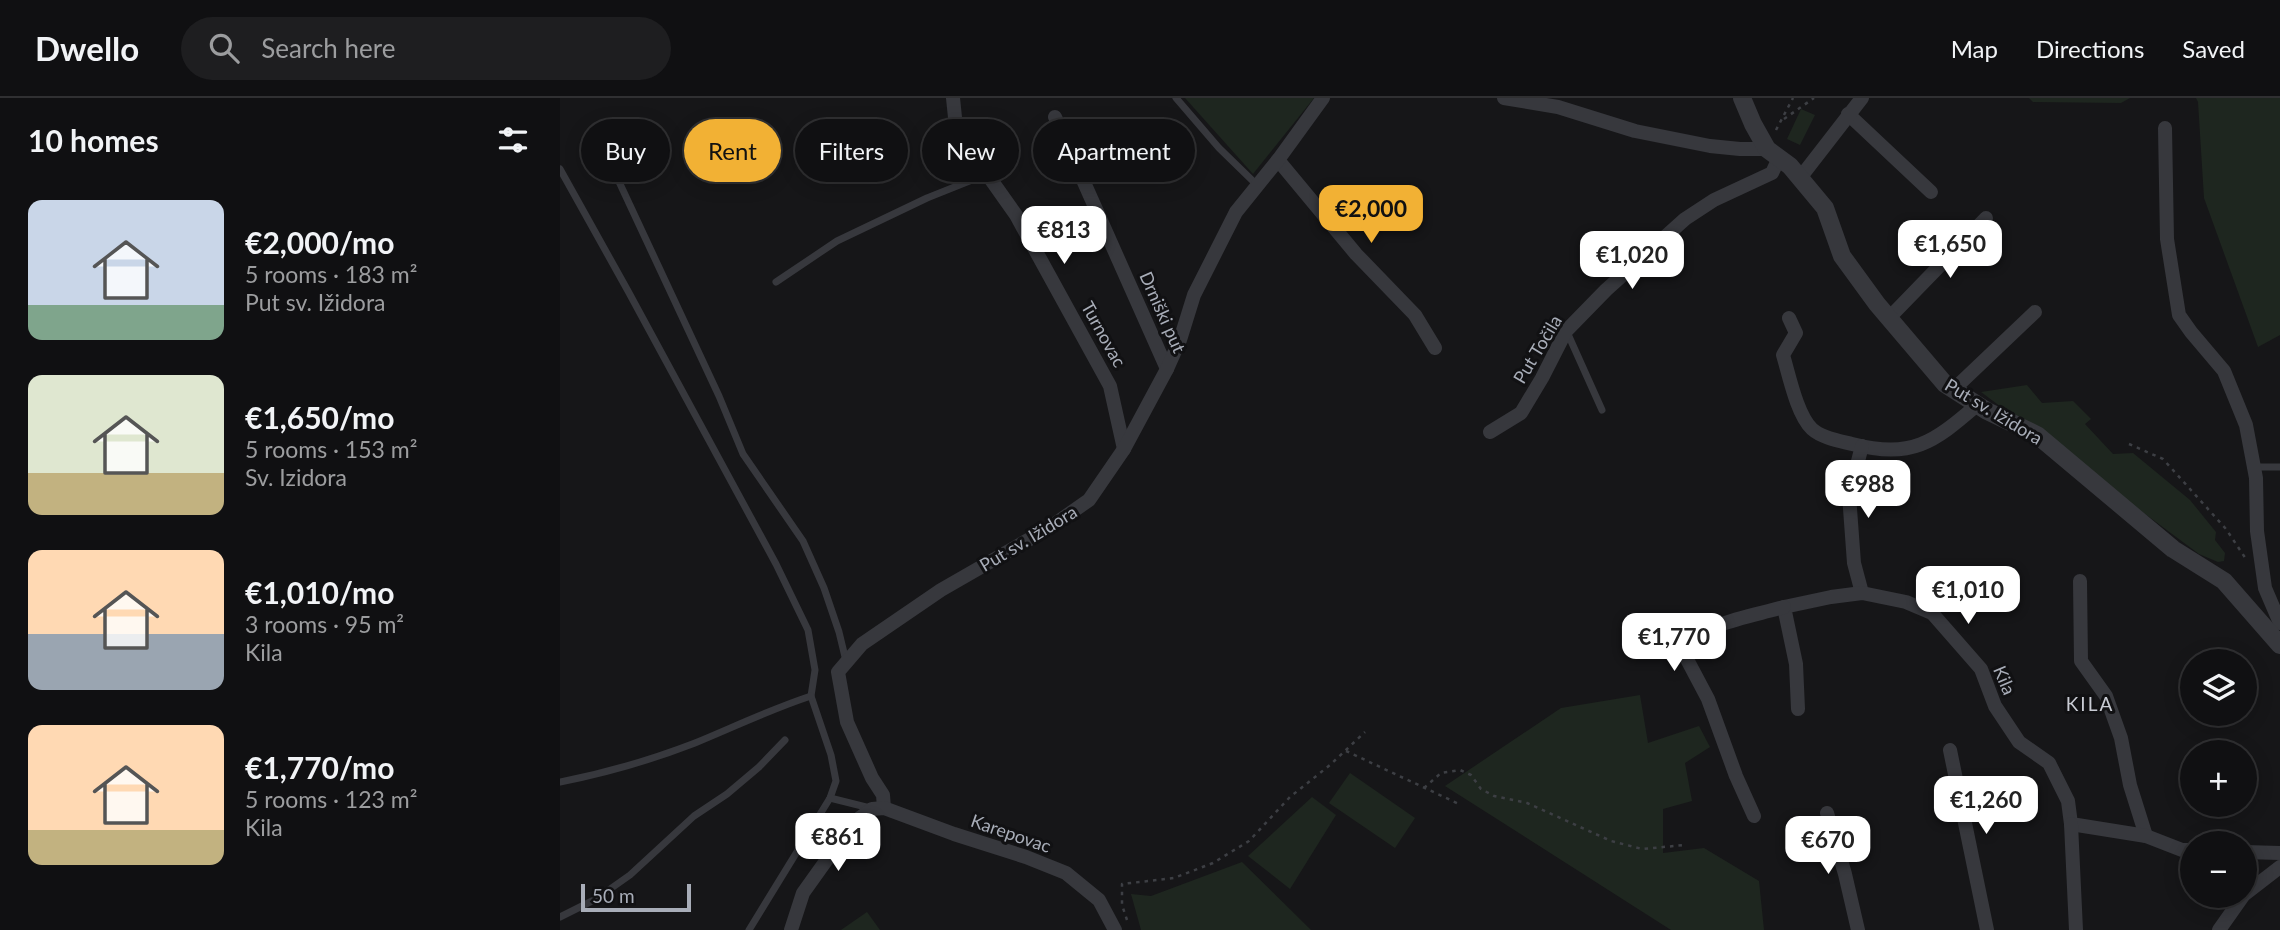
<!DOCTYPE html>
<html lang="en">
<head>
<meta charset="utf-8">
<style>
  body { margin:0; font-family:Lato,sans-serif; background:#1e1e20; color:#f1f3f6; height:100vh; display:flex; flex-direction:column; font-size:26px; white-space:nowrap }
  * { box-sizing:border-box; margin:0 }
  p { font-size:23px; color:#9c9d9f }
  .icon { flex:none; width:38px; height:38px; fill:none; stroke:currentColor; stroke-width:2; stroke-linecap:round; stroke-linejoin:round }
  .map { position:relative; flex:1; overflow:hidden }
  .sheet { display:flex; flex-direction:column; background:#101012; width:560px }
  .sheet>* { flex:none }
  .banner { position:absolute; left:21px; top:21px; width:665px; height:63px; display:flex; gap:14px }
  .controls { position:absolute; left:1620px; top:551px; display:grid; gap:14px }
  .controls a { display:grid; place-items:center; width:77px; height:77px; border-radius:50%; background:#101012; box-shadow:0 4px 18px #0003,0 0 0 2px #303032; font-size:35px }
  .scale { position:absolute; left:21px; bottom:18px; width:110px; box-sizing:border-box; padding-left:7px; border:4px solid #a8adb8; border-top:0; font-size:19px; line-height:24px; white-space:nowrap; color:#a8adb8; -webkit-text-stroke:5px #111113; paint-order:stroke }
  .price { position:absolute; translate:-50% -60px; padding:0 16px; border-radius:14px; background:#fff; color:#222; font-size:23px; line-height:46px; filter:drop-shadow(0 2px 4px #0008) }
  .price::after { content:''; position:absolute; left:50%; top:42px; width:21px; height:16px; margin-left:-10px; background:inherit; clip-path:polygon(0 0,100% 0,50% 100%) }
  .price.current { background:#f2b134; color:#111 }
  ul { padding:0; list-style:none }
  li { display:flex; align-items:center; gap:21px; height:175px; padding:0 28px }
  li span { display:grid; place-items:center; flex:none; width:196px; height:140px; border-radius:14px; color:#555 }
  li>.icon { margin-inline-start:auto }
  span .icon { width:84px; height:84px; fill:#fffc; stroke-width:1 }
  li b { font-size:30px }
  h2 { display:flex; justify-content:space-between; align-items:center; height:84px; padding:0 28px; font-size:30px }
  .tag { padding:0 24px; border-radius:32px; background:#101012; box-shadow:0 4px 18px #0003,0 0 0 2px #303032; font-size:24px; line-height:63px }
  .tag.current { background:#f2b134; color:#111 }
  header { display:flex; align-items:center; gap:42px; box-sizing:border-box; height:98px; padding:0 35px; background:#101012; border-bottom:2px solid #303032 }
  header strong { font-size:33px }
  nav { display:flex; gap:38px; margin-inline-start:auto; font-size:24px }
  .search { width:490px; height:63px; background:#1e1e20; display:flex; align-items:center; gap:18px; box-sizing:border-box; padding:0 24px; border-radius:38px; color:#9c9d9f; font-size:26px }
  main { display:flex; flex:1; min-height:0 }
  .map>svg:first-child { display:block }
</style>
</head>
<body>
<header>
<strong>Dwello</strong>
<div class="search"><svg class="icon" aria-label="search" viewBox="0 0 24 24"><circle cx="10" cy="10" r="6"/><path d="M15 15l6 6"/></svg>Search here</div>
<nav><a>Map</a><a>Directions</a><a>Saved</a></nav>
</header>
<main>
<section class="sheet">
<h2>10 homes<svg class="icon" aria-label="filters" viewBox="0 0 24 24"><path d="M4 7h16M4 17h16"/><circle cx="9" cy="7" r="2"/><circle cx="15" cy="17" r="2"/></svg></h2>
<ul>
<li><span style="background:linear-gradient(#c9d6e8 75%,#7fa58c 0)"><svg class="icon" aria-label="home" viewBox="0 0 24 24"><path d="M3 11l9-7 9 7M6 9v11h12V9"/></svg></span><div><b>€2,000/mo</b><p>5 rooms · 183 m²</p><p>Put sv. Ižidora</p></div></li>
<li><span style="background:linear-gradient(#dfe7d0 70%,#c2b280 0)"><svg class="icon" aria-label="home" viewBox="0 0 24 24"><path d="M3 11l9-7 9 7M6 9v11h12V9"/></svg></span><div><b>€1,650/mo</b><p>5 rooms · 153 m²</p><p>Sv. Izidora</p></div></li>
<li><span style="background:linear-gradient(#ffd9b3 60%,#9aa5b1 0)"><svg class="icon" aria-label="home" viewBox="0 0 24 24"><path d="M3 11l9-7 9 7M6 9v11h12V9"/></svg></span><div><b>€1,010/mo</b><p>3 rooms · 95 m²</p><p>Kila</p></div></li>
<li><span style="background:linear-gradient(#ffd9b3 75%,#c2b280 0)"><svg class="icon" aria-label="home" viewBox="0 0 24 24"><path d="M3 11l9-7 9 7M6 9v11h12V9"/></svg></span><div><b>€1,770/mo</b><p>5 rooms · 123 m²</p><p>Kila</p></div></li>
</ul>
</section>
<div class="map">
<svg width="1720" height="832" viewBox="0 0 1720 832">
  <rect width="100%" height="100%" fill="#161618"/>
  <!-- green -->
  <g fill="#1e261f">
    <path d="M 625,0 L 754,0 L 693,76 Z"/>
    <path d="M 1469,0 L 1570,0 L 1561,5 L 1473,4 Z"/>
    <path d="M 1636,0 L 1720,0 L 1720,237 L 1698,249 L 1644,100 L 1638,4 Z"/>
    <path d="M 1241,11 L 1255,17 L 1240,47 L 1227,41 Z"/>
    <path d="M 1467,287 L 1482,305 L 1513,303 L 1531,321 L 1525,326 L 1553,356 L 1573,355 L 1630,402 L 1656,434 L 1655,442 L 1665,455 L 1664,463 L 1658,464 L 1639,456 L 1421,294 Z"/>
    <path d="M 1080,597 L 1088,645 L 1139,628 L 1150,649 L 1125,665 L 1132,703 L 1103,711 L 1103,755 L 1144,750 L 1199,783 L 1204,832 L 1111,832 L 885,688 L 1001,610 Z"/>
    <path d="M 790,675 L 855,720 L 835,750 L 769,705 Z"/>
    <path d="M 752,699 L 776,717 L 730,791 L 688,758 Z"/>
    <path d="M 682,764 L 751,832 L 581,832 L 571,796 L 591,798 Z"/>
    <path d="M 307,814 L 320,832 L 281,832 Z"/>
  </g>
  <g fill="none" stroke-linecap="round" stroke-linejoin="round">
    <!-- path -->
    <g stroke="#3d3f44" stroke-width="2.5" stroke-dasharray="3.5 5" stroke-linecap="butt">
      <path d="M 1224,21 L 1254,0"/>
      <path d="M 1216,32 L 1233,0"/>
      <path d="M 1569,346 L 1603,361 L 1666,431 L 1686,461"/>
      <path d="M 786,653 L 899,706"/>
      <path d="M 864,690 L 881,675 L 900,672 L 911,677 L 921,691 L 934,698 L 967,705 L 1051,743 L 1082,751 L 1125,747"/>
      <path d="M 567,822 L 562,807 L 562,786 L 614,780 L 653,765 L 689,743 L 730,699 L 770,667 L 805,634"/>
    </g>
    <!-- service -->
    <g stroke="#37383d" stroke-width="7">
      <path d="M 616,0 L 659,50 L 697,87"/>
      <path d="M 47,58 L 159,298 L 183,356 L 243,443 L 264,490 L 279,534 L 286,563"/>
      <path d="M 0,71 L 68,193 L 216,466 L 248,532 L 255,572 L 251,598 L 271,657 L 276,683 L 270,700 L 189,832"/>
      <path d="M 216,184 L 277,143 L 367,100 L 427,76"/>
      <path d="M 1007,234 L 1042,312"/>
      <path d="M 1694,369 L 1720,369"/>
      <path d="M 0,684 C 46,675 91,662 135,645 C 174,629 211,611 251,598"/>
      <path d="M 270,700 L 310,710"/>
      <path d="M 0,819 L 36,801 L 70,777 L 134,718 L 167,696 L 199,669 L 225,642"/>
    </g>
    <!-- minor -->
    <g stroke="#37383d" stroke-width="14">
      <path d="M 393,0 L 396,29 L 427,76 L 456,117 L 550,288 L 564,351"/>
      <path d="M 944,0 L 998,9 L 1075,33 L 1150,48 L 1180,51 L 1207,51"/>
      <path d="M 1288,16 L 1371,94"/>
      <path d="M 495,19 L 607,271"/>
      <path d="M 1605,30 L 1607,141 L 1619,217 L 1631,234 L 1664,273 L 1686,327 L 1696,380 L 1697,433 L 1705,490 L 1720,525"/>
      <path d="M 718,62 L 796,156 L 855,217 L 875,250"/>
      <path d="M 1240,80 L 1302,0"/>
      <path d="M 1229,220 L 1236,235 L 1223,257 C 1229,277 1237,317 1252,331 C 1262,340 1280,343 1292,346 C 1352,361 1373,345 1417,307"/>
      <path d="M 1329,220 L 1426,120"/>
      <path d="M 1393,292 L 1475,214"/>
      <path d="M 930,334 L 961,315 L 982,280 L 1006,233 L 1046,192 L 1125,121 L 1154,102 L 1212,75 L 1219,60"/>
      <path d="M 1302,348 L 1289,397 L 1294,465 L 1302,495"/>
      <path d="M 1520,483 L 1521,563 L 1546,598 L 1561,640 L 1570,687 L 1586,738"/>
      <path d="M 1238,611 L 1236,566 L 1224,509 L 1271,499 L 1302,495 L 1346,504 L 1372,515 L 1421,571 L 1435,608 L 1459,644 L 1489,665 L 1508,703 L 1511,726 L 1586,738 L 1622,752 L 1633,752"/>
      <path d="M 1390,652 L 1427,832"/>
      <path d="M 324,710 L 323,697 L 312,680 L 287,624 L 278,574 L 302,546 L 381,492 L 489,430 L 529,402 L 564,351 L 607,271 L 620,242 L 634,197 L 676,114 L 718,62 L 763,0"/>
      <path d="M 1267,715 L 1285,776 L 1298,832"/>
      <path d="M 1194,718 L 1176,678 L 1148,601 L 1121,550 C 1148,524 1189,519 1224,509"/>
      <path d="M 1511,726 L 1516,832"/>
      <path d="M 1685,754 L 1720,755"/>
      <path d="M 1685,796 L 1720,769"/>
      <path d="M 231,832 L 243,795 L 293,725 L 312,711 L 324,710 L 394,736 L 466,759 L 506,775 L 539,802 L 555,832"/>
      <path d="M 1659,832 L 1683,798"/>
    </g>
    <!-- tertiary -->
    <path stroke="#37383d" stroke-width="18" d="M 1182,0 L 1193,26 L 1207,51 L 1230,68 L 1265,110 L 1282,158 L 1317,206 L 1385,286 L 1427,313 L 1477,337 L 1613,451 L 1664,483 L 1720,547"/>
  </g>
  <g text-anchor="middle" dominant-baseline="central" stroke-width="6" stroke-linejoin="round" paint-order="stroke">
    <!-- street labels -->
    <g font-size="18" fill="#a8adb8" stroke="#111113">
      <text transform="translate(603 214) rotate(66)">Drniški put</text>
      <text transform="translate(544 236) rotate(61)">Turnovac</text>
      <text transform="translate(977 251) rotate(-59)">Put Točila</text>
      <text transform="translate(1434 313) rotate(31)">Put sv. Ižidora</text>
      <text transform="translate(468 440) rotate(-31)">Put sv. Ižidora</text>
      <text transform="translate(1445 582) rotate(67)">Kila</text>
      <text transform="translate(451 735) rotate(19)">Karepovac</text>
    </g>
    <!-- neighbourhood labels -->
    <g font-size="19" letter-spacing="2" fill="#c9ccd4" stroke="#111113">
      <text x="1530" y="605">KILA</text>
    </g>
  </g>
</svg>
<div class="controls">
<a><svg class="icon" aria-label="layers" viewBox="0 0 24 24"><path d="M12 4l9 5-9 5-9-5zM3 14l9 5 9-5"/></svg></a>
<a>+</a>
<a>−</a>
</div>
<div class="scale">50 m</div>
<b class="price current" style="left:811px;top:147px">€2,000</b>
<b class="price" style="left:504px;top:168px">€813</b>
<b class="price" style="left:1390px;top:182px">€1,650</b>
<b class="price" style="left:1072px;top:193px">€1,020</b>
<b class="price" style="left:1308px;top:422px">€988</b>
<b class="price" style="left:1408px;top:528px">€1,010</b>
<b class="price" style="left:1114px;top:575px">€1,770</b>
<b class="price" style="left:1426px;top:738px">€1,260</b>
<b class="price" style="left:278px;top:775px">€861</b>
<b class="price" style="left:1268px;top:778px">€670</b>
<div class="banner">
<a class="tag">Buy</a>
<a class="tag current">Rent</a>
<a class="tag">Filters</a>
<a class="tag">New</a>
<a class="tag">Apartment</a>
</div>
</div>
</main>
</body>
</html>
